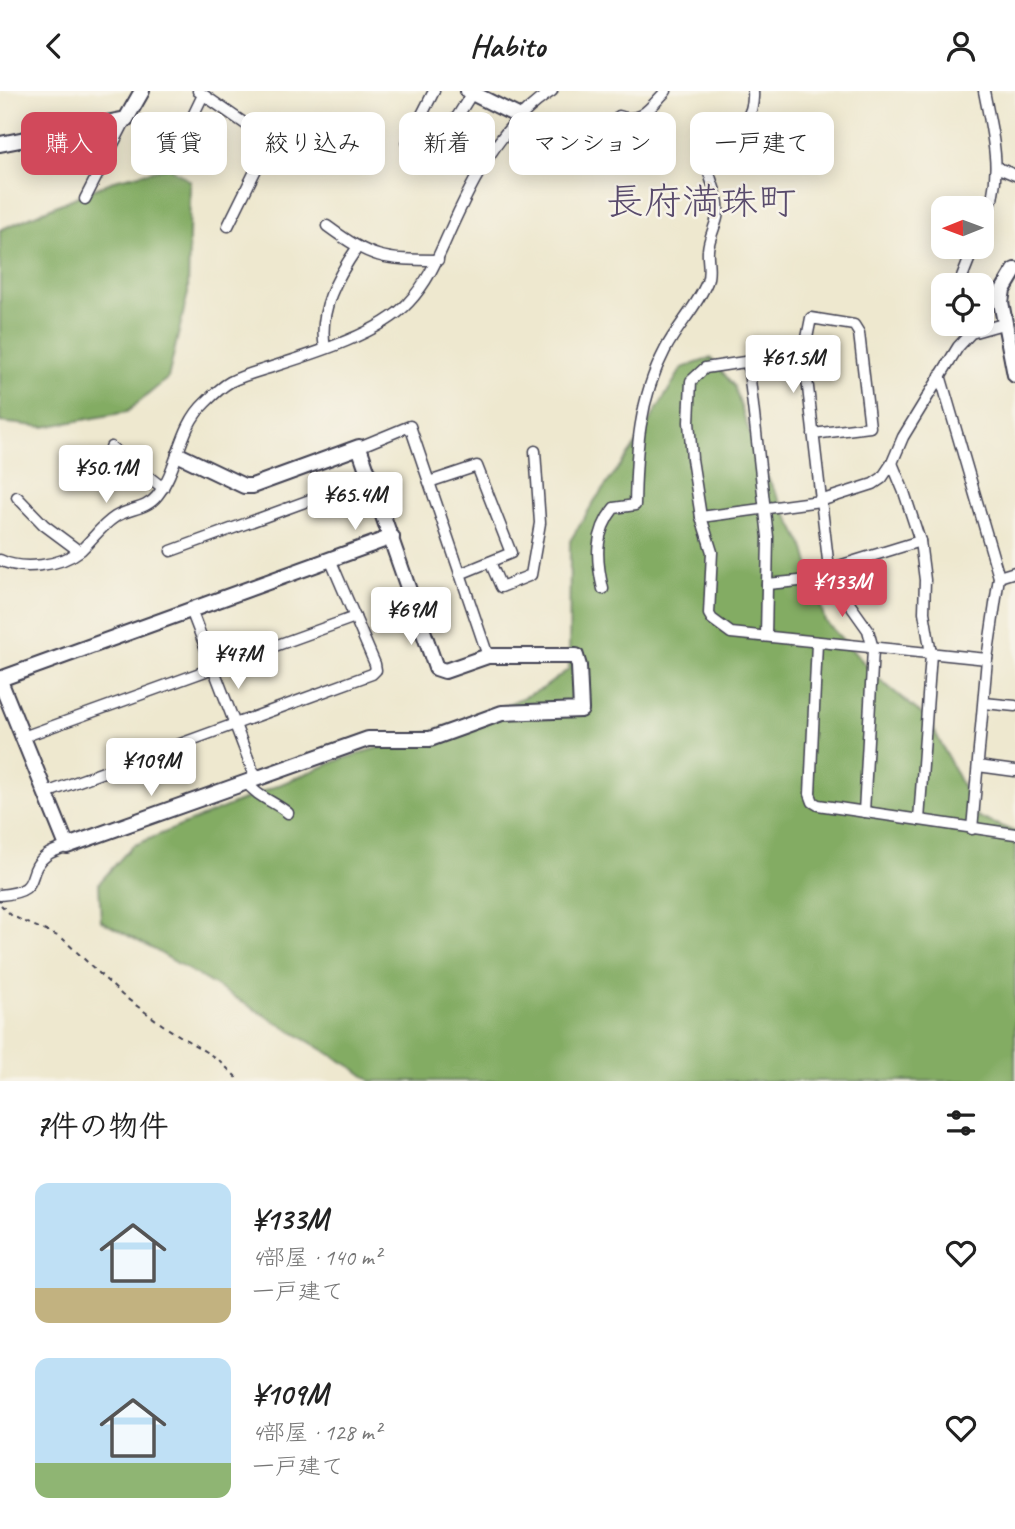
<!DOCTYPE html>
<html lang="ja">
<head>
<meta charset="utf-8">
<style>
  body { margin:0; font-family:Caveat,"Klee One",sans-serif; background:#f2f2f2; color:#222; height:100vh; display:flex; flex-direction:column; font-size:26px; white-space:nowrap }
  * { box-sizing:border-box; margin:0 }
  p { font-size:23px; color:#767676 }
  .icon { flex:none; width:38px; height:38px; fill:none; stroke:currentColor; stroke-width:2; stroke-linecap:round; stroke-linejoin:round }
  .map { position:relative; height:990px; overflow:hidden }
  .sheet { display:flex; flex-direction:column; background:#fff; flex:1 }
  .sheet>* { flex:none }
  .guide { position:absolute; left:21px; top:21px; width:973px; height:63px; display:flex; gap:14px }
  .needle { width:46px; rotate:269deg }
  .fabs { position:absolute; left:931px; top:105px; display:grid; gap:14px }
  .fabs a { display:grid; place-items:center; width:63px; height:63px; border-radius:14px; background:#fff; box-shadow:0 4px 18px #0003; font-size:35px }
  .price { position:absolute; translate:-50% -60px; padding:0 16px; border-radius:7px; background:#fff; color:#222; font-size:23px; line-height:46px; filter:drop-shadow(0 2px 4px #0008) }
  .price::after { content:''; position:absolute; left:50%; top:42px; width:21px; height:16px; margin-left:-10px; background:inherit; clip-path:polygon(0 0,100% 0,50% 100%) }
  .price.active { background:#d1495b; color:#fff }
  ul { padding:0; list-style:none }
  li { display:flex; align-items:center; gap:21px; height:175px; padding:0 35px }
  li span { display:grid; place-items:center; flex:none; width:196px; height:140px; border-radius:14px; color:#555 }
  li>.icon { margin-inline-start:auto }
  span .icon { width:84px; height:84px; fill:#fffc; stroke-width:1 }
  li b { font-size:30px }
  h2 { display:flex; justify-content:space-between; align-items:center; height:84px; padding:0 35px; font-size:30px }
  .tag { padding:0 24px; border-radius:14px; background:#fff; box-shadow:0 4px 18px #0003; font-size:24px; line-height:63px }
  .tag.active { background:#d1495b; color:#fff }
  header { display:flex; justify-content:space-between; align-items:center; height:91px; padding:0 35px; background:#fff; font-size:32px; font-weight:800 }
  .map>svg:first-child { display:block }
</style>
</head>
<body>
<header><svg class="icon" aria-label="back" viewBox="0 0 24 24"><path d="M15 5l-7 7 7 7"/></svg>Habito<svg class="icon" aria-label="person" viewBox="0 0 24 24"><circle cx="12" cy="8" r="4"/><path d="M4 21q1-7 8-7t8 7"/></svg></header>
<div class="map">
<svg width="1015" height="990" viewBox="0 0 1015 990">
  <rect width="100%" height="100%" fill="#f7f3e8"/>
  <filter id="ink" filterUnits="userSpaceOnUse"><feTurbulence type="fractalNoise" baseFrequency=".0143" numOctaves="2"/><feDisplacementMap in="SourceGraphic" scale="14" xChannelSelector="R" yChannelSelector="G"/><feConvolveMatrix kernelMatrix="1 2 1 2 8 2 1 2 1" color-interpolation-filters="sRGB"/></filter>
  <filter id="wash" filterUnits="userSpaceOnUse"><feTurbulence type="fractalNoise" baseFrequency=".00686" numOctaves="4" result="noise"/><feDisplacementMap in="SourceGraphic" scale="28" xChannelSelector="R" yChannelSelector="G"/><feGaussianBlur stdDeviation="1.57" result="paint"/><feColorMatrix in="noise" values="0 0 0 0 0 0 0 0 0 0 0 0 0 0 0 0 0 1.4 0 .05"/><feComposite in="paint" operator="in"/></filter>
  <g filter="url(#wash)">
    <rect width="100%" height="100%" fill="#eee8cf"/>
    <!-- forest -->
    <g fill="#83ac64" stroke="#526750" stroke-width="2">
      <path d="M 169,76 L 190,90 L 188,202 L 168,287 L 127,321 L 44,336 L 0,331 L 0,139 L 118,88 Z"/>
      <path d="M 711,267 L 734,295 L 759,370 L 805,458 L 825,530 L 880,589 L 929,629 L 978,726 L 1015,741 L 1015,990 L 371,990 L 355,978 L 155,859 L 101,830 L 99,792 L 132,755 L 339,669 L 481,625 L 542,598 L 569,578 L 570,450 L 595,409 L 636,353 L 682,277 Z"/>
    </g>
  </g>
  <g filter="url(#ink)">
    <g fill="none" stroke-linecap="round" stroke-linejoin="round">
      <defs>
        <g id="street">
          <path d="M 198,0 L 270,50 L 228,135"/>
          <path d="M 619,25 C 641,34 652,14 666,0"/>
          <path d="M 407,53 L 434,0"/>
          <path d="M 172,68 L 203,4"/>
          <path d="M 431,68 L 472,2"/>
          <path d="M 996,76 L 1015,84"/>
          <path d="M 85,108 L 126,28"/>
          <path d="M 327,135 C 372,168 383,169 438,169"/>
          <path d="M 982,138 C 1005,86 994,52 984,0"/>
          <path d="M 959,194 L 974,156"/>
          <path d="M 325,257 C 318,220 337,186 357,157"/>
          <path d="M 804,262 L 705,277 L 691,290 L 689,331 L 692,368 L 701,426 L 712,461 L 709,523 L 712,528 L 731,542 L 987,568"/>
          <path d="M 748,271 L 768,446 L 766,545"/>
          <path d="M 940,284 L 999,486 L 987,568 L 972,738"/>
          <path d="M 813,343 L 870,336 L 859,242 L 854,234 L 811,227 L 804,262 L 829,478 L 831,487 L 868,539 L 873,558 L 864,721"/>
          <path d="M 111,356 L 163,397"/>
          <path d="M 359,356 L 410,335 L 488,565"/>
          <path d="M 892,372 L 904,401 L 920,450 L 925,489 L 924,521 L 931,563 L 919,729"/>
          <path d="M 429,391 L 477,375 L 511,462 L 460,483"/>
          <path d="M 17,406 L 44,434 L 79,460"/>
          <path d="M 701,426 L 820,410 L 873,393 L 882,387 L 892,372 L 903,346 L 958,256 L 971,242 L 1003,233"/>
          <path d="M 171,460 L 370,387"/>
          <path d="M 0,469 C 22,480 61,475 81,459 C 93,448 101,435 115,426 C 129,417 146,419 157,405 C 179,377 179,336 205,312 C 212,305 221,296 230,291 C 243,284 260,280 275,275 C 313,263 381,242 408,212 C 427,192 437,169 448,144 C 472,90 501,32 552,0"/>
          <path d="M 490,471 L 501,496 L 531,484 L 540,432 L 535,360"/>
          <path d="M 829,478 L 920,450"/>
          <path d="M 999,486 L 1015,481"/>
          <path d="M 767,493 L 831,487"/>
          <path d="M 603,498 C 596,468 594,442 614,417 L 635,414 C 636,360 639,308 665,259 C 677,235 697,216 707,191 C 711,180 707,170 708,159 C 709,143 720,130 718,113 C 717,98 705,82 708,66 C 712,45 756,44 753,0"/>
          <path d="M 191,519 L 256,688"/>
          <path d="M 817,552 L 810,703 L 813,711 L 818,714 L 1015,743"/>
          <path d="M 984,612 L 1015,615"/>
          <path d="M 23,646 L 355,526"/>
          <path d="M 978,675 L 1015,680"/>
          <path d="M 246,691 C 257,706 275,711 288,722"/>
          <path d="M 46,702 L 372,583 L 376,579 L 375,573 L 330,468"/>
          <path d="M 0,804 C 46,800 22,782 47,764 C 52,760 61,758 67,755"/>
        </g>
        <g id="secondary">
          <path d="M 468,0 L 520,26"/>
          <path d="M 0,53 L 126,28 L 142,0"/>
          <path d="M 1015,179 L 1003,199 L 1001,211 L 1015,284"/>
          <path d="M 0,588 L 392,446"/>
          <path d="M 0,590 L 67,755 L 368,648 L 430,648 L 502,622 L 581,619 L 579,575 L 576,565 L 488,565 L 445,580 L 436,577 L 359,356 L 252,395 L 244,395 L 179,364"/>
        </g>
      </defs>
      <!-- street casing -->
      <use href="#street" stroke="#414051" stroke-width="13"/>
      <!-- secondary casing -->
      <use href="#secondary" stroke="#414051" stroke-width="18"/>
      <!-- path -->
      <path stroke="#414051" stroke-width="2" stroke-dasharray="5 5" stroke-linecap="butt" d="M 1,814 L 12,825 L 62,847 L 122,904 L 167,937 L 219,969 L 240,990"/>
      <!-- street -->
      <use href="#street" stroke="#fff" stroke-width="10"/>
      <!-- secondary -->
      <use href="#secondary" stroke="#fff" stroke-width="14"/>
    </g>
  </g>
  <g text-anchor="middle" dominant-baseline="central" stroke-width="5" stroke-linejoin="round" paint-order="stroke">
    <!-- quarter labels -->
    <g font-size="38" fill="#5a4c6d" stroke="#f7f3e8">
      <text x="701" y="110">長府満珠町</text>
    </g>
  </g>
</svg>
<div class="fabs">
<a><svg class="needle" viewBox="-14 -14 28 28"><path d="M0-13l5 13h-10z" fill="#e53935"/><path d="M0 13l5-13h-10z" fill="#767676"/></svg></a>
<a><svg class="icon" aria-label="locate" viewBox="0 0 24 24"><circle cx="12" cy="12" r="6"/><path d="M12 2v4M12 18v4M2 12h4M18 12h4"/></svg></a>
</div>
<b class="price" style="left:793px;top:304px">¥61.5M</b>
<b class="price" style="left:106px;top:414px">¥50.1M</b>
<b class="price" style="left:355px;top:441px">¥65.4M</b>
<b class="price active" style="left:842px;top:528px">¥133M</b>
<b class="price" style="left:411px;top:556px">¥69M</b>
<b class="price" style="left:238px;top:600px">¥47M</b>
<b class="price" style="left:151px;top:707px">¥109M</b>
<div class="guide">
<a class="tag active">購入</a>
<a class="tag">賃貸</a>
<a class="tag">絞り込み</a>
<a class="tag">新着</a>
<a class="tag">マンション</a>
<a class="tag">一戸建て</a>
</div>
</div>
<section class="sheet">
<h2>7件の物件<svg class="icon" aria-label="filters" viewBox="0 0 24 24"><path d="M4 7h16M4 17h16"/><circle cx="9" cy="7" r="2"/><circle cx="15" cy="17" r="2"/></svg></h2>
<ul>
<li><span style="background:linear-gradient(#bfe0f5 75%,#c2b280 0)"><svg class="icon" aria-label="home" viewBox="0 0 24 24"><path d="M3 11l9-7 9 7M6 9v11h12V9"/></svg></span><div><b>¥133M</b><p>4部屋 · 140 m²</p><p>一戸建て</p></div><svg class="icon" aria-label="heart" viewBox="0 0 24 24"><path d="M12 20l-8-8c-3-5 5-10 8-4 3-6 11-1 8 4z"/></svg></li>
<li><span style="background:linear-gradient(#bfe0f5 75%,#8fb573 0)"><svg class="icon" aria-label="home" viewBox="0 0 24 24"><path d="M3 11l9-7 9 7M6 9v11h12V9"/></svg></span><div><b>¥109M</b><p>4部屋 · 128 m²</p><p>一戸建て</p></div><svg class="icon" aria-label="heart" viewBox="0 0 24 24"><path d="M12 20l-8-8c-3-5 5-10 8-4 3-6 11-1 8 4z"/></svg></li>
</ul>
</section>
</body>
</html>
